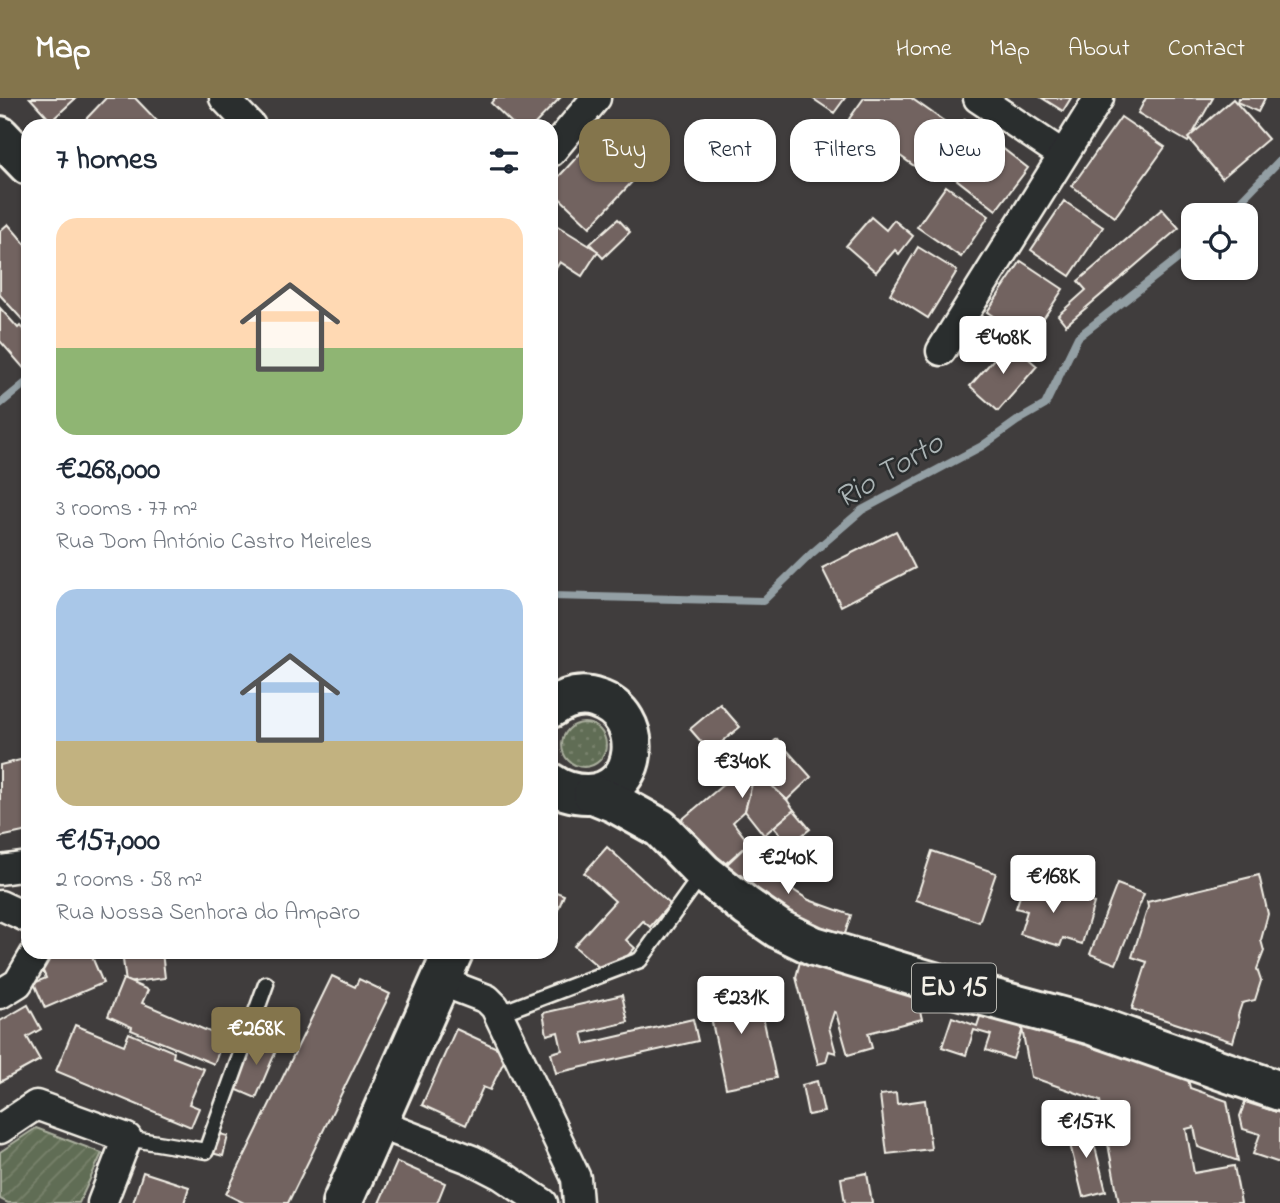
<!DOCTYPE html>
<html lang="en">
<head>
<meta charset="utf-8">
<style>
  body { margin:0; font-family:"Indie Flower",sans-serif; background:#f2f2f3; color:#1f2937; height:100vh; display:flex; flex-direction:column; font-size:26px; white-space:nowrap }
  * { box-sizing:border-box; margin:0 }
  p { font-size:23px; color:#747a83 }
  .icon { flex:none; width:38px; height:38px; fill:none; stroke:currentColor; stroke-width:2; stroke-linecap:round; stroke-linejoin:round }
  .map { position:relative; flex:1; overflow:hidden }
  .panel { position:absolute; left:21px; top:21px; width:537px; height:840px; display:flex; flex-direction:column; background:#fff; border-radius:21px; box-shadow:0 2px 5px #0004 }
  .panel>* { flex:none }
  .guide { position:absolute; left:579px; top:21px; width:595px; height:63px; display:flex; gap:14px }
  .fabs { position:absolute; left:1181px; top:105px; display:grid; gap:14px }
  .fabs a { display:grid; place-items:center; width:77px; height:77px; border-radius:14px; background:#fff; box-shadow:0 2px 5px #0004; font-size:35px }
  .price { position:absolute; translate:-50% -60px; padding:0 16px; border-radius:7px; background:#fff; color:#222; font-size:23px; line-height:46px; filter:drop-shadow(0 2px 4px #0008) }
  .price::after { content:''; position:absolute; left:50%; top:42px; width:21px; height:16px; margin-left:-10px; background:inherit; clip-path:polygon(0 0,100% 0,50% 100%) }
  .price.on { background:#84754c; color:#fff }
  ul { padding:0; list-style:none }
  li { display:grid; align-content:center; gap:14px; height:371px; padding:0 35px }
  li span { display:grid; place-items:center; height:217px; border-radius:21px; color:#555 }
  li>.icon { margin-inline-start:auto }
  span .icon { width:126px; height:126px; fill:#fffc; stroke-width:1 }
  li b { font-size:30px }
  h2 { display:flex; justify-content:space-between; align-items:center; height:84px; padding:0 35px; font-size:30px }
  .pill { padding:0 24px; border-radius:21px; background:#fff; box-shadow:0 2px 5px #0004; font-size:24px; line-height:63px }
  .pill.on { background:#84754c; color:#fff }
  header { display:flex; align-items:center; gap:42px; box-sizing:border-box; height:98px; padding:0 35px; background:#84754c; color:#fff }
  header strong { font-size:33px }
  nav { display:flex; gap:38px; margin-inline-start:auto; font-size:24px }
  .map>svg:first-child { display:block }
</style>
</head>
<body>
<header>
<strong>Map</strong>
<nav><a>Home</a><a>Map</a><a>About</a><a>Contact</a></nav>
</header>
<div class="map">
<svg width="1280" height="1105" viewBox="0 0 1280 1105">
  <defs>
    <pattern id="grass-dots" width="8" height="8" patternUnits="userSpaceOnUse" patternTransform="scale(1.75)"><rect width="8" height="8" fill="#616d54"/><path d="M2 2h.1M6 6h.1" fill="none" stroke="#78826d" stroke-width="1.8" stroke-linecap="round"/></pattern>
    <pattern id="garden-furrows" width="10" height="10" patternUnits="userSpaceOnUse" patternTransform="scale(1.75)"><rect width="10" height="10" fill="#616d54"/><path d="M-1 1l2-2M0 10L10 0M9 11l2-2" fill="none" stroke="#78826d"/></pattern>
  </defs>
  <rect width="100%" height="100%" fill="#403d3d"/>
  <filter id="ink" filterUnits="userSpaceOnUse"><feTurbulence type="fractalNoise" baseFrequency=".0143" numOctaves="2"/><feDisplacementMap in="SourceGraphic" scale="14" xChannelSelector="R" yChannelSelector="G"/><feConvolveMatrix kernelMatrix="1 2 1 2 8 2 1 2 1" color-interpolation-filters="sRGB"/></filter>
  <g filter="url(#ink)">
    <!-- grass -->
    <circle fill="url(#grass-dots)" stroke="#aaaf9e" stroke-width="2" cx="584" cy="647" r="22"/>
    <!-- garden -->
    <path fill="url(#garden-furrows)" stroke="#aaaf9e" stroke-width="2" d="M 36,1030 L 102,1055 L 79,1105 L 8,1105 L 0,1101 L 0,1054 Z"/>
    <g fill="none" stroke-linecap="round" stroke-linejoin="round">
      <!-- stream -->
      <g stroke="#939fa4" stroke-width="8">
        <path d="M 1227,117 L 1280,62"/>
        <path d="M 0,306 L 28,283"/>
        <path d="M 551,498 L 763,503 L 811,456 L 862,412 L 982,348 L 1017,323 L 1045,307 L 1078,239 L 1194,148"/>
      </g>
    </g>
    <!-- building -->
    <g fill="#726361" stroke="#f4f1e8" stroke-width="2">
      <path d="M 30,0 L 76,0 L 51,23 Z"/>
      <path d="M 106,0 L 135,0 L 162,28 L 91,28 L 85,22 Z"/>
      <path d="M 495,0 L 560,0 L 533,28 L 515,28 L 491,5 Z"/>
      <path d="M 812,0 L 845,0 L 834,15 Z"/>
      <path d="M 864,0 L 911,0 L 948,26 L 917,70 L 849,21 Z"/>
      <path d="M 1042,0 L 1071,0 L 1063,13 Z"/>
      <path d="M 1146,0 L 1213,0 L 1188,44 L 1138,15 Z"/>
      <path d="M 1238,0 L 1265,0 L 1258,14 L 1237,4 Z"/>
      <path d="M 1233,1 L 1268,41 L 1222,80 L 1188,40 Z"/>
      <path d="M 1121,19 L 1165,49 L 1115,119 L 1072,88 Z"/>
      <path d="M 965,21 L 1028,70 L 996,112 L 933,63 Z"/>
      <path d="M 636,33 L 659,55 L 590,129 L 551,92 L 551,87 L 588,47 L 607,65 Z"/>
      <path d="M 946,88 L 989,118 L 961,159 L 917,129 Z"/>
      <path d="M 1064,103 L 1103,129 L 1070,178 L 1031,152 Z"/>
      <path d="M 1162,111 L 1179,130 L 1066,227 L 1058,217 L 1086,192 L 1078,183 Z"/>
      <path d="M 871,119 L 886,132 L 894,122 L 913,138 L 899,156 L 895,152 L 876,174 L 846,148 Z"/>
      <path d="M 618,121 L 630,134 L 603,160 L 590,146 Z"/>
      <path d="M 551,124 L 598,153 L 582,178 L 560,164 L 551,178 Z"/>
      <path d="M 8,126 L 28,149 L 28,228 L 0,197 L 0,133 Z"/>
      <path d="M 918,149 L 957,173 L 928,220 L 890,196 Z"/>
      <path d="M 1021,163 L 1063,191 L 1029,242 L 987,214 Z"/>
      <path d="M 0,210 L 18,230 L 20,228 L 28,237 L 27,274 L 0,243 Z"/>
      <path d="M 1009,244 L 1037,268 L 998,313 L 970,288 Z"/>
      <path d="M 896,433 L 915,470 L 841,508 L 822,470 Z"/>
      <path d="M 720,606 L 740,629 L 710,654 L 690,631 Z"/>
      <path d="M 777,641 L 811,679 L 787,702 L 770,686 L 752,686 L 745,713 L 733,724 L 749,745 L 725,766 L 696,742 L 679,724 Z"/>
      <path d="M 28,660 L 28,733 L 0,739 L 0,667 Z"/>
      <path d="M 752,686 L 770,686 L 787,702 L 794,712 L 764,737 L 745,713 Z"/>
      <path d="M 794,712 L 810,731 L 790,747 L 774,729 Z"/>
      <path d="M 607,749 L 670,806 L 650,829 L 643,823 L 626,842 L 635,850 L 609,878 L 574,848 L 615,803 L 584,775 Z"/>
      <path d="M 744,750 L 787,788 L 809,802 L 851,817 L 844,839 L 804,825 L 774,806 L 726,767 Z"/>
      <path d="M 932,753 L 996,775 L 979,824 L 916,802 Z"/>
      <path d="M 1259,777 L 1268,816 L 1261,842 L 1264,853 L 1257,871 L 1261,883 L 1255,902 L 1242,905 L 1238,917 L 1239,923 L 1233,944 L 1132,911 L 1147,864 L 1132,859 L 1148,809 L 1147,804 Z"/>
      <path d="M 1025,783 L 1094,805 L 1082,846 L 1063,840 L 1060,848 L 1020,836 L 1027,813 L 1016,810 Z"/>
      <path d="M 1117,786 L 1144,796 L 1116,866 L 1090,856 Z"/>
      <path d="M 551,792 L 564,797 L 557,814 L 551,811 Z"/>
      <path d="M 44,854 L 90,854 L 103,885 L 45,910 L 34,885 L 46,880 L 36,857 Z"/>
      <path d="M 122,854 L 162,854 L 165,880 L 126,885 Z"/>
      <path d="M 801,860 L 915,893 L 922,921 L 868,935 L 872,950 L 848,957 L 836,915 L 834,914 L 829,929 L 836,955 L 829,953 L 826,964 L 818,966 L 796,879 Z"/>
      <path d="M 332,878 L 355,889 L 359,881 L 390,896 L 288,1105 L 244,1105 L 226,1096 Z"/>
      <path d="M 123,881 L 148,892 L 142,905 L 224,940 L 214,966 L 131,932 L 132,929 L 108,918 Z"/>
      <path d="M 756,886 L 776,980 L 726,990 L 706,896 Z"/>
      <path d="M 622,897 L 628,924 L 582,935 L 585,946 L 693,921 L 698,943 L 556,975 L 551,955 L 562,952 L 558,934 L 547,937 L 543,915 Z"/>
      <path d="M 28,907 L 41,931 L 27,939 L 40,962 L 0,984 L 0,923 Z"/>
      <path d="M 982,913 L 1024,927 L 1013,961 L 986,952 L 991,937 L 974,932 L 966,957 L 942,949 L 952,919 L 977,928 Z"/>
      <path d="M 1021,925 L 1188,981 L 1190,990 L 1227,1003 L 1238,1063 L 1198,1049 L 1194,1029 L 1186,1031 L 1194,1075 L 1234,1068 L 1241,1105 L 1119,1105 L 1100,1003 L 1031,979 Z"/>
      <path d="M 75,927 L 124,947 L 129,935 L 174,954 L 173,959 L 204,971 L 189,1006 L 199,1010 L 191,1029 L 56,973 Z"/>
      <path d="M 456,931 L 508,955 L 490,992 L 483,989 L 466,1027 L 422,1007 Z"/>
      <path d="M 256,939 L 278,948 L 256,1000 L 235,991 Z"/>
      <path d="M 817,983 L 824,1014 L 808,1017 L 802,987 Z"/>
      <path d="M 896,995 L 897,1006 L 925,1002 L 931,1051 L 887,1056 L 880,997 Z"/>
      <path d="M 1245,1004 L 1280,1015 L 1280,1065 L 1253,1056 L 1260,1036 L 1243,1031 L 1240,1018 Z"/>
      <path d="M 1089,1025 L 1106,1093 L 1083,1099 L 1066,1030 Z"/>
      <path d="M 213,1034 L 228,1038 L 223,1058 L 208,1054 Z"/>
      <path d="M 397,1064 L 445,1085 L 437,1105 L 379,1105 Z"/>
      <path d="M 143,1074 L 189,1089 L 184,1105 L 133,1105 Z"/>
      <path d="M 867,1075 L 872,1105 L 845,1105 L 841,1080 Z"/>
    </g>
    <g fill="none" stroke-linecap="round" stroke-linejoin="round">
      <defs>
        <g id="lane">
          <path d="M 498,916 L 640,862 L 702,776"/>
          <path d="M 127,1040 L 206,1053 L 266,886"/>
        </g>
        <g id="street">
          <path d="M 224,0 L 251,28"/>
          <path d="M 978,0 L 1063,57"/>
          <path d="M 551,54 L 596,0"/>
          <path d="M 941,253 L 1099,0"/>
          <path d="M 0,772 L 28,768"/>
          <path d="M 0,807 L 28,820"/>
          <path d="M 440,883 L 487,901 L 495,909 L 576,1080 L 578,1105"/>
          <path d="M 0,896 L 18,885 L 36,854"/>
          <path d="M 376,1025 L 472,1062 L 501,1077 L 543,1105"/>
          <path d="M 0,1031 L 36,1007 L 127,1040 L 102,1105"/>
        </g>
        <path id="secondary" d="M 342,1105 L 453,854"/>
        <g id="primary">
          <path d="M 0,38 L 28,67"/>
          <path d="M 551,610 C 565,600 581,595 597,601 C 648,617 641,695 587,696 C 573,696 562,693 551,685"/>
          <path d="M 593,696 L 615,705 L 660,730 L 703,774 L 747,809 L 779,831 L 814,848 L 954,890 L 1092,927 L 1280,993"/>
        </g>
      </defs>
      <!-- lane casing -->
      <use href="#lane" stroke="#f4f1e8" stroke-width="19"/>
      <!-- street casing -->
      <use href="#street" stroke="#f4f1e8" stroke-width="33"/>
      <!-- secondary casing -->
      <use href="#secondary" stroke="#f4f1e8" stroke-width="44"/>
      <!-- primary casing -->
      <use href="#primary" stroke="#f4f1e8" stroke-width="44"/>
      <!-- lane -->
      <use href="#lane" stroke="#2a2d2e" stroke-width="14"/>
      <!-- street -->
      <use href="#street" stroke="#2a2d2e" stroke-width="28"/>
      <!-- secondary -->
      <use href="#secondary" stroke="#2a2d2e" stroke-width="38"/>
      <!-- primary -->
      <use href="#primary" stroke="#2a2d2e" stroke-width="38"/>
    </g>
  </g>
  <g text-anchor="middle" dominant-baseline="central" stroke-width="5" stroke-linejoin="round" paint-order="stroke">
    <!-- shield labels -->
    <rect fill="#2a2d2e" stroke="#b7b6b0" stroke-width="2" x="912" y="865.5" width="84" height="49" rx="5"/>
    <g font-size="28" font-weight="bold" fill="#f4f1e8">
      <text x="954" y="890">EN 15</text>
    </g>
    <!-- water labels -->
    <g font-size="32" font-style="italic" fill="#abb4b5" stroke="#2a2d2e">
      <text transform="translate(890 374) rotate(-31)">Rio Torto</text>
    </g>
  </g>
</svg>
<div class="fabs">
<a><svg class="icon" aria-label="locate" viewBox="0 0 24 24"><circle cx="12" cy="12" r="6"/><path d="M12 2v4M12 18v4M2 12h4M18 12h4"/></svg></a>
</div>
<b class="price" style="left:1003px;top:278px">€408K</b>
<b class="price" style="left:742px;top:702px">€340K</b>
<b class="price" style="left:788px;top:798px">€240K</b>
<b class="price" style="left:1053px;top:817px">€168K</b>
<b class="price" style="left:741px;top:938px">€231K</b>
<b class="price on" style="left:256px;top:969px">€268K</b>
<b class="price" style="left:1086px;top:1062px">€157K</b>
<div class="guide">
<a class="pill on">Buy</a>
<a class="pill">Rent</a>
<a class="pill">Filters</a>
<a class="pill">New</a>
</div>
<section class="panel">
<h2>7 homes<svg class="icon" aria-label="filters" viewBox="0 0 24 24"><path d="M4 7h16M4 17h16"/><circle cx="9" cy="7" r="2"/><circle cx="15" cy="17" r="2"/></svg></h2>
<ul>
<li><span style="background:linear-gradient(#ffd9b3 60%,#8fb573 0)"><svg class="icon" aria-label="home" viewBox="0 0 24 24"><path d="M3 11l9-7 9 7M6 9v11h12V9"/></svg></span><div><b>€268,000</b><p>3 rooms · 77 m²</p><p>Rua Dom António Castro Meireles</p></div></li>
<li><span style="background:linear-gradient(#a9c7e8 70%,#c2b280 0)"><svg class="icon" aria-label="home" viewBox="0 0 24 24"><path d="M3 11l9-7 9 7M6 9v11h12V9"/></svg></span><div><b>€157,000</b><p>2 rooms · 58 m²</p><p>Rua Nossa Senhora do Amparo</p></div></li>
</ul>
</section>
</div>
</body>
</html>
